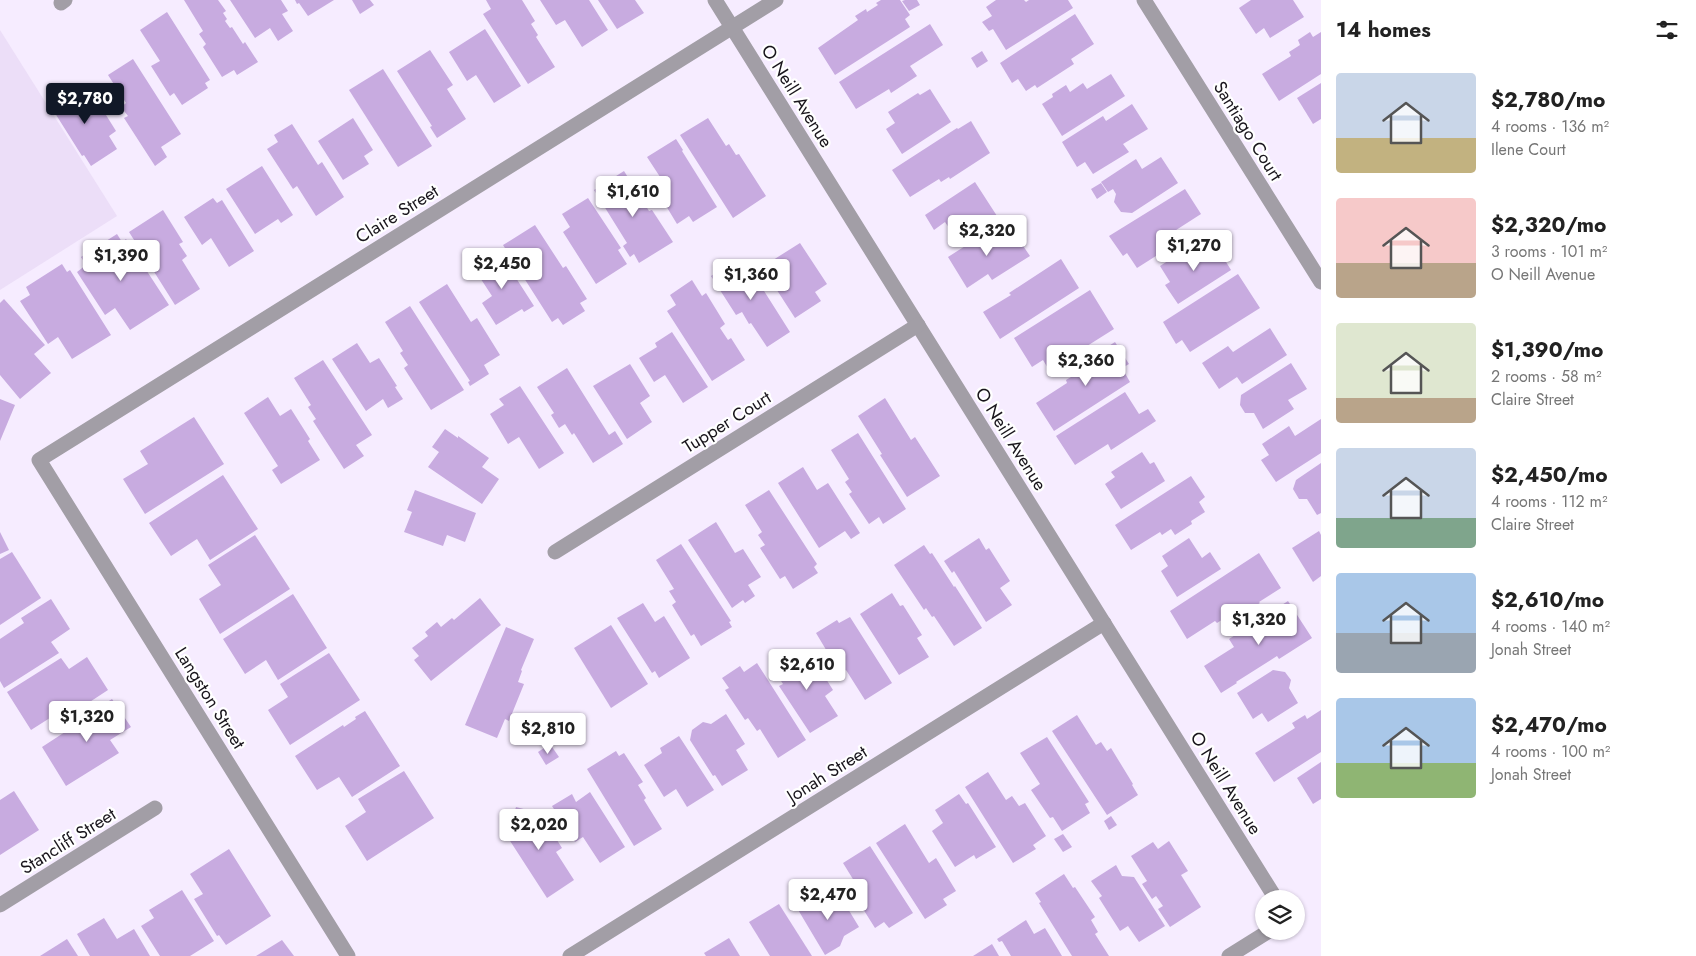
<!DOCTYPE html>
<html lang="en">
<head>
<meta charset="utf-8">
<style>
  body { margin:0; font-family:Jost,sans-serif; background:#f2f2f2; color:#222; height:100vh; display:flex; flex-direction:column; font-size:19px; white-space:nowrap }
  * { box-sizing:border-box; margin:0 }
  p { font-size:16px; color:#767676 }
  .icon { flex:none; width:28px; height:28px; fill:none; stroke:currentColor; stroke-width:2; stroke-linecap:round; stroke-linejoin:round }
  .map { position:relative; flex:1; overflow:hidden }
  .drawer { display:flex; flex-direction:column; background:#fff; width:375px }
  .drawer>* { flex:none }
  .controls { position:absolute; left:1255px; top:890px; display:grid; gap:10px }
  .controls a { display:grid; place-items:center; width:50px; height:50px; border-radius:50%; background:#fff; box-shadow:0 1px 4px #0004; font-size:25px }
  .price { position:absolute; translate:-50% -42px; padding:0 11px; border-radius:5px; background:#fff; color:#222; font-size:16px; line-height:32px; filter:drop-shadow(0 1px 2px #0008) }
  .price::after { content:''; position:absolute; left:50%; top:30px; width:15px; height:11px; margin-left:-8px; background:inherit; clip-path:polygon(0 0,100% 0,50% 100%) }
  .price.current { background:#111827; color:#fff }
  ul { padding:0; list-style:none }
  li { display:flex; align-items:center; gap:15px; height:125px; padding:0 15px }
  li span { display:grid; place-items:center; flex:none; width:140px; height:100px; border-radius:5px; color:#555 }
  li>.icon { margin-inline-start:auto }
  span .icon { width:60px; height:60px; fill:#fffc; stroke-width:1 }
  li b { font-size:21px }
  h2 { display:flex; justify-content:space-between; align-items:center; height:60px; padding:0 15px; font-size:21px }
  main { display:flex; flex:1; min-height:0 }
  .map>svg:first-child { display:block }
</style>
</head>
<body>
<main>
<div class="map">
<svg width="1321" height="956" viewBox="0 0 1321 956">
  <rect width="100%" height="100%" fill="#f6ecff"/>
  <!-- built -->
  <path fill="#ecdef8" d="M 0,30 L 117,216 L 0,290 Z"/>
  <!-- building -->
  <g fill="#c8abe0">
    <path d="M 184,0 L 218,0 L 226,11 L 223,13 L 227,19 L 225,21 L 230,28 L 232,27 L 243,44 L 245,42 L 258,62 L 237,75 L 234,70 L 222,77 L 203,47 L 206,44 L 199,34 L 203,31 Z"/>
    <path d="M 230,0 L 281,0 L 288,11 L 282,14 L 293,31 L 278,41 L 270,28 L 255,38 Z"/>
    <path d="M 295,0 L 334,0 L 308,16 L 299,3 L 297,4 Z"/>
    <path d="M 352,0 L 370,0 L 374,5 L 360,14 Z"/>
    <path d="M 486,0 L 522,0 L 535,21 L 531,24 L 538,35 L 536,37 L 555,67 L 528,84 L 483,14 L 491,9 Z"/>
    <path d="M 540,0 L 589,0 L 608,30 L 582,47 L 565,20 L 556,25 Z"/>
    <path d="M 598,0 L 635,0 L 644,13 L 617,29 Z"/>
    <path d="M 881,0 L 900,0 L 910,15 L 905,19 L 910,27 L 835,75 L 818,48 L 858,20 L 855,16 L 866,9 L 867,12 L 878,5 L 876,3 Z"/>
    <path d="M 905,0 L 917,0 L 920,5 L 909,11 L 902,1 Z"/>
    <path d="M 996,0 L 1024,0 L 1026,2 L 1029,0 L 1068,0 L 1073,8 L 1006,50 L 993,29 L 989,31 L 982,22 L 992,16 L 986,7 Z"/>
    <path d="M 1251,0 L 1293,0 L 1304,17 L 1270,38 L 1264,28 L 1256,34 L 1239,8 Z"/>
    <path d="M 167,12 L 210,80 L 205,83 L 208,88 L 182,105 L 174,93 L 170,96 L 151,66 L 160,61 L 140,30 Z"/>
    <path d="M 1075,14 L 1094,44 L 1071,59 L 1074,64 L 1037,88 L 1035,85 L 1026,91 L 1018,79 L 1012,83 L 1000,63 Z"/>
    <path d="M 930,24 L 943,45 L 910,66 L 917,76 L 891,93 L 889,89 L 856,109 L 839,82 Z"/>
    <path d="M 485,29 L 521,86 L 494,103 L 476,75 L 467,81 L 449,52 Z"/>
    <path d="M 1310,32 L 1313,37 L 1321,32 L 1321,74 L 1279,101 L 1262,74 L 1291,56 L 1289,52 L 1300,45 L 1298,40 Z"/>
    <path d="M 430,50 L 453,85 L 447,89 L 466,119 L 437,138 L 430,127 L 432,126 L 397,71 Z"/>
    <path d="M 982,51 L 988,61 L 977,68 L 971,58 Z"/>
    <path d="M 133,59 L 181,134 L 161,147 L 167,157 L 155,166 L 124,118 L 128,116 L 121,107 L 126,103 L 108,75 Z"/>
    <path d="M 383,69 L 432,146 L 398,167 L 349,90 Z"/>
    <path d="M 1111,74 L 1125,96 L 1062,136 L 1042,104 L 1053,97 L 1052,94 L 1066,85 L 1070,92 L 1083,83 L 1087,89 Z"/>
    <path d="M 1321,83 L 1321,119 L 1313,124 L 1297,98 Z"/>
    <path d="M 74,86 L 86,105 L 96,99 L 116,131 L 109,136 L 117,149 L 91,166 L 84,155 L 82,156 L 48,102 Z"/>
    <path d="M 930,89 L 951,122 L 902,154 L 886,129 L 895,123 L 888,112 L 918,93 L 920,95 Z"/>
    <path d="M 1132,104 L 1148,129 L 1123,144 L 1129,152 L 1093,174 L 1085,162 L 1077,167 L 1062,142 L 1103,116 L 1106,121 Z"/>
    <path d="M 353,118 L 373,150 L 364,156 L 369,164 L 343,180 L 318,141 Z"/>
    <path d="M 708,118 L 726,146 L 729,144 L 736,155 L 739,154 L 766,196 L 733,218 L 680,135 Z"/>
    <path d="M 971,121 L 990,153 L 950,179 L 949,177 L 941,182 L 939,179 L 910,197 L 892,170 L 957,128 L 958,129 Z"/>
    <path d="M 292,124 L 318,165 L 322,162 L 344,197 L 316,216 L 297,186 L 293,189 L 267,149 L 278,142 L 274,135 Z"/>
    <path d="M 676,139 L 683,150 L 682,151 L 717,207 L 693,222 L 689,216 L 677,224 L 657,191 L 666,186 L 647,157 Z"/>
    <path d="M 1161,157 L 1178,183 L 1132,213 L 1121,212 L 1114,202 L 1116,194 L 1113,189 L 1108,192 L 1101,182 L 1136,159 L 1142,169 Z"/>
    <path d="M 262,166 L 293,215 L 281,223 L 278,219 L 255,234 L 226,189 Z"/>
    <path d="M 624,171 L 649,211 L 652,210 L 673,242 L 639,263 L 634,254 L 630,257 L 623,246 L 627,243 L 594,190 Z"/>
    <path d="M 975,182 L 997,216 L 958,241 L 945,222 L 934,230 L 925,215 Z"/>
    <path d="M 1101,183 L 1107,192 L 1097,199 L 1091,189 Z"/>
    <path d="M 1185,189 L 1201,214 L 1173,232 L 1175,235 L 1163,243 L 1167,249 L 1137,268 L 1127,253 L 1123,256 L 1109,236 Z"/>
    <path d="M 213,198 L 217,203 L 222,200 L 254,251 L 229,267 L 211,238 L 202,245 L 184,217 Z"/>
    <path d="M 588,198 L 621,248 L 618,250 L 627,264 L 596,284 L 563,232 L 570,227 L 562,214 Z"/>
    <path d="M 163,210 L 183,242 L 179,244 L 187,256 L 182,260 L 200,289 L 175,305 L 129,232 Z"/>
    <path d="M 535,225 L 563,268 L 566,266 L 587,299 L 580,303 L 585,311 L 563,325 L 558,318 L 552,322 L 503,245 Z"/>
    <path d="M 995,227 L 1006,244 L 1017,237 L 1030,256 L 992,280 L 988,274 L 967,288 L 948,257 Z"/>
    <path d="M 117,234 L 122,242 L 126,239 L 169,305 L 130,330 L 115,308 L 105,315 L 77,272 L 86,265 L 81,257 Z"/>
    <path d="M 800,243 L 827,284 L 815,292 L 821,301 L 795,318 L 762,267 Z"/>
    <path d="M 1215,244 L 1231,270 L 1178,304 L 1165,285 L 1170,282 L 1160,266 L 1191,246 L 1197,255 Z"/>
    <path d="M 500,253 L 534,306 L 524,312 L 522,309 L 496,325 L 482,303 L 492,296 L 475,270 Z"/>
    <path d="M 1061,259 L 1079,288 L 1000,339 L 983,312 L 1011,295 L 1009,293 Z"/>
    <path d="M 745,261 L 790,332 L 767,347 L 751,323 L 749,324 L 742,312 L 736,315 L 711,276 L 732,262 L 734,267 Z"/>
    <path d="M 62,264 L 67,272 L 70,270 L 111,335 L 72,359 L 58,337 L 48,344 L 20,301 L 30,295 L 26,287 Z"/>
    <path d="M 1238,274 L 1260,308 L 1190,352 L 1182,340 L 1176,344 L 1163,322 Z"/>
    <path d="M 692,280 L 702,296 L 706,293 L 725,324 L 720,328 L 728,340 L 731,338 L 745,360 L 712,381 L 667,311 L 676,305 L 670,295 Z"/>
    <path d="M 447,284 L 471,322 L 477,318 L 500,355 L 484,365 L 489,374 L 470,386 L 468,382 L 470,381 L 419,302 Z"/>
    <path d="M 1090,290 L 1114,329 L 1049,370 L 1043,360 L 1032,367 L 1014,338 Z"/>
    <path d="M 4,299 L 45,345 L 34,354 L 51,373 L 20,399 L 0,375 L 0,303 Z"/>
    <path d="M 410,306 L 464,390 L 431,410 L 404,368 L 408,365 L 400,353 L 403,351 L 385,322 Z"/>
    <path d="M 1270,328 L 1287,355 L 1242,384 L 1237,377 L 1219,389 L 1202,363 L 1228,346 L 1233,352 Z"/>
    <path d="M 672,332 L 708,387 L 683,403 L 665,375 L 654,382 L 639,358 L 657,347 L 655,343 Z"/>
    <path d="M 1115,342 L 1129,364 L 1122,368 L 1130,382 L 1054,431 L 1036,403 L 1067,383 L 1066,380 L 1076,374 L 1073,369 L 1084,361 L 1087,366 L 1099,358 L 1096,354 Z"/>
    <path d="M 357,343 L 370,363 L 379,358 L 397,386 L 395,387 L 403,399 L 388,408 L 383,399 L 366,411 L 332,359 Z"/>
    <path d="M 323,360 L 372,435 L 356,445 L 364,456 L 344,469 L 313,421 L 316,419 L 308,407 L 311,405 L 294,378 Z"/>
    <path d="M 1291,363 L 1307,389 L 1288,400 L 1294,409 L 1263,429 L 1254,413 L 1245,413 L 1240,405 L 1241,395 Z"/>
    <path d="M 630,364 L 650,396 L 640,403 L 652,422 L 627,439 L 593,386 Z"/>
    <path d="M 567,368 L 609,435 L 615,431 L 623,444 L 593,463 L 574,433 L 572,435 L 565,424 L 559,428 L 551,415 L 554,413 L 537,387 Z"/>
    <path d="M 520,386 L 564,453 L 539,469 L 519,437 L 508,444 L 490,414 L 504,405 L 499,399 Z"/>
    <path d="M 1125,392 L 1139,414 L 1148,409 L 1156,421 L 1111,450 L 1108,444 L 1075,465 L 1056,436 Z"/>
    <path d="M 268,397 L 280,416 L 291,409 L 310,439 L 308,441 L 320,460 L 281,484 L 272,470 L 278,466 L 244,413 Z"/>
    <path d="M 885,398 L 911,440 L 915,437 L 940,476 L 907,497 L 880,455 L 882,454 L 858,416 Z"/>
    <path d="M 0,399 L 15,405 L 0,441 Z"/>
    <path d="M 194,417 L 224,464 L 145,514 L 123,479 L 148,464 L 140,451 Z"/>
    <path d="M 1321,419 L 1321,453 L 1276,482 L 1261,460 L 1269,455 L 1262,444 L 1289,426 L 1295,436 Z"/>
    <path d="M 445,429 L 458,438 L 458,436 L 489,458 L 482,467 L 499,479 L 482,504 L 428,467 L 439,452 L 432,447 Z"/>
    <path d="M 858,433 L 906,509 L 883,524 L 879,517 L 869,524 L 849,494 L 852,492 L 845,482 L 849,479 L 831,450 Z"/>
    <path d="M 1142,452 L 1150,464 L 1154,462 L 1165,481 L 1121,509 L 1105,484 L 1115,477 L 1111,472 Z"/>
    <path d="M 1321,463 L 1321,513 L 1317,515 L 1307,499 L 1299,499 L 1293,489 L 1296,480 Z"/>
    <path d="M 803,467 L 817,490 L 828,483 L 860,533 L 851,539 L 845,531 L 819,548 L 778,483 Z"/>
    <path d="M 223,475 L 258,529 L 210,560 L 197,539 L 171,556 L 149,523 Z"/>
    <path d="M 1191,476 L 1205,497 L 1199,502 L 1205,512 L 1191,521 L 1192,524 L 1175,535 L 1171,529 L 1162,535 L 1160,532 L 1131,550 L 1115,525 Z"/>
    <path d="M 415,490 L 476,513 L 465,542 L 447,535 L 443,546 L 404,532 L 412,512 L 407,510 Z"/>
    <path d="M 769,490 L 817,564 L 814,567 L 818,573 L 793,589 L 785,576 L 780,579 L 760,548 L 765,545 L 758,535 L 762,532 L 745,505 Z"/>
    <path d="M 716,522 L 735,553 L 743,549 L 761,577 L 748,585 L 755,596 L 745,603 L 743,600 L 732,608 L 688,540 Z"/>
    <path d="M 1319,531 L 1321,535 L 1321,576 L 1313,582 L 1292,548 Z"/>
    <path d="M 0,532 L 9,550 L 0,554 Z"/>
    <path d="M 255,535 L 290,589 L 220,634 L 199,599 L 221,585 L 208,565 Z"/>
    <path d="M 979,538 L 986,550 L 989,548 L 1010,581 L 1000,588 L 1012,605 L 986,622 L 954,571 L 952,573 L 944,561 Z"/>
    <path d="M 1189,538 L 1202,558 L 1210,552 L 1221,569 L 1177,597 L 1161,571 L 1168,566 L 1162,556 Z"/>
    <path d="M 681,544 L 731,621 L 729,622 L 732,627 L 701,646 L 694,634 L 691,636 L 672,605 L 676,602 L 669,591 L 674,589 L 656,560 Z"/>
    <path d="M 924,545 L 930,554 L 932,553 L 954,587 L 955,586 L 982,628 L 954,646 L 934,616 L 932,617 L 926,608 L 924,610 L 894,565 Z"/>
    <path d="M 12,552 L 41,598 L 0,625 L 0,559 Z"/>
    <path d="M 1259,553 L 1281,588 L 1259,602 L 1260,603 L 1255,606 L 1258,612 L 1246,620 L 1242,615 L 1231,621 L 1228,616 L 1217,623 L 1215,621 L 1187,639 L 1170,611 Z"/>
    <path d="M 892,593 L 900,606 L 903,605 L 922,635 L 917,638 L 929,657 L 899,675 L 860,614 Z"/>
    <path d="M 293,594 L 327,648 L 278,680 L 266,660 L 245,674 L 223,639 Z"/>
    <path d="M 480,598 L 501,625 L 431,681 L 414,660 L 419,656 L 412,648 L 428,636 L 425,632 L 437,622 L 441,627 L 452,618 L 454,620 Z"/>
    <path d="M 51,599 L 70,629 L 51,642 L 59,653 L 4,688 L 0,681 L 0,639 L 24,623 L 21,618 Z"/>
    <path d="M 1288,601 L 1312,638 L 1279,659 L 1277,656 L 1236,682 L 1237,683 L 1221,693 L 1204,666 L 1234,647 L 1229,639 Z"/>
    <path d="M 643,603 L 655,622 L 664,616 L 690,658 L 659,678 L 655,671 L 652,673 L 617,618 Z"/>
    <path d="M 850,617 L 892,683 L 865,700 L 846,670 L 840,673 L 816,633 L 837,620 L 839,623 Z"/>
    <path d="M 611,625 L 648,684 L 611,708 L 574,648 Z"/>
    <path d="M 506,627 L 534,639 L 521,670 L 522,671 L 518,682 L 524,684 L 509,721 L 505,719 L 497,738 L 465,725 Z"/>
    <path d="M 807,649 L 833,690 L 825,696 L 838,716 L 810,733 L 779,686 L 783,684 L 774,670 Z"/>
    <path d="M 329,653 L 360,700 L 290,745 L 268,710 L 288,697 L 280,684 Z"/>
    <path d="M 87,657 L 108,690 L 79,709 L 75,702 L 31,730 L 7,692 L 61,658 L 69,669 Z"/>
    <path d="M 757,663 L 806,740 L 778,758 L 760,729 L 757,731 L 748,718 L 745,720 L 725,690 L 729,688 L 722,678 L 740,666 L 744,672 Z"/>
    <path d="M 1273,670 L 1285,672 L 1291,680 L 1289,688 L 1298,703 L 1268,722 L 1262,713 L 1253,719 L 1237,693 Z"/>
    <path d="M 112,699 L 131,727 L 110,740 L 119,753 L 66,786 L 42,747 L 85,719 L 84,717 Z"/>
    <path d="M 1321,710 L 1321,752 L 1274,782 L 1255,753 L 1295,728 L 1292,723 L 1305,715 L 1307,719 Z"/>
    <path d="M 365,711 L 400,766 L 352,797 L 339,777 L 317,790 L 295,756 L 343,725 L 344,727 L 356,719 L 355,717 Z"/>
    <path d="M 726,714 L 745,744 L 736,750 L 748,770 L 722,786 L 715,775 L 713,776 L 690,740 L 692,730 L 703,722 L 711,724 Z"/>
    <path d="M 1077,715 L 1096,745 L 1101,742 L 1107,751 L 1111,748 L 1133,784 L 1132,785 L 1138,795 L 1107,815 L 1052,731 Z"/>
    <path d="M 679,736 L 714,790 L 687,807 L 676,789 L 664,797 L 644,765 L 662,753 L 660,748 Z"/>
    <path d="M 1047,737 L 1089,802 L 1085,804 L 1090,813 L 1062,831 L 1053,817 L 1050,818 L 1031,790 L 1040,784 L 1020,753 Z"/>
    <path d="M 550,744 L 559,757 L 546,765 L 538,752 Z"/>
    <path d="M 616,751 L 619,756 L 624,753 L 643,782 L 638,785 L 646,798 L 644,800 L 662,829 L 634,846 L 587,769 Z"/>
    <path d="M 1321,762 L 1321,799 L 1313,804 L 1297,778 Z"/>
    <path d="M 404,771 L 434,818 L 367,861 L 345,826 L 366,812 L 358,799 Z"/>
    <path d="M 988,772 L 1006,800 L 1012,796 L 1019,806 L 1025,803 L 1046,836 L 1033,845 L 1036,849 L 1013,863 L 965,787 Z"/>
    <path d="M 14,791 L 39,830 L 0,855 L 0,800 Z"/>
    <path d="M 590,792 L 625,847 L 600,863 L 583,837 L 575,842 L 552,806 L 572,794 L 576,802 Z"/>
    <path d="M 959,794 L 966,804 L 968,803 L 996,847 L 976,859 L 974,855 L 955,867 L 932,831 L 943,823 L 935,810 Z"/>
    <path d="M 516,807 L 535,812 L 540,819 L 543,818 L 562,848 L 556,852 L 574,880 L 547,898 L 505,833 L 508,831 Z"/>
    <path d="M 1111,816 L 1117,825 L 1109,830 L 1104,821 Z"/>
    <path d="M 905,824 L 929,863 L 936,858 L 956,891 L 943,899 L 947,905 L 925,919 L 876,843 Z"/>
    <path d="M 1063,834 L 1072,847 L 1063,852 L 1054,839 Z"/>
    <path d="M 1169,841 L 1188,871 L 1181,875 L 1201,907 L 1170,927 L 1158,909 L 1163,906 L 1156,896 L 1152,899 L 1142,884 L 1147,881 L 1131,856 L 1153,842 L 1158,849 Z"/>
    <path d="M 870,846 L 913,913 L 889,928 L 884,922 L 875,928 L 858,901 L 864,897 L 843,863 Z"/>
    <path d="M 229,849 L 271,916 L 226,945 L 219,935 L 217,936 L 194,899 L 203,894 L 190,874 Z"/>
    <path d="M 1116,865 L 1122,876 L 1134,877 L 1165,926 L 1139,942 L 1128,926 L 1120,931 L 1099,898 L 1102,896 L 1091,881 Z"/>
    <path d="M 1064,874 L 1073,888 L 1075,887 L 1095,917 L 1091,920 L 1098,932 L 1095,934 L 1109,956 L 1072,956 L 1039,903 L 1041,902 L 1035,893 Z"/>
    <path d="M 182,890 L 214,941 L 190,956 L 160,956 L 141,926 L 154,918 L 149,910 Z"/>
    <path d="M 824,892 L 829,900 L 839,894 L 859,927 L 844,936 L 840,946 L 825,955 L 797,908 Z"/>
    <path d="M 779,904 L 812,956 L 770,956 L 749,922 Z"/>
    <path d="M 104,918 L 117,939 L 134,929 L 150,956 L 90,956 L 77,934 Z"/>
    <path d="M 1026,920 L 1034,934 L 1045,928 L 1062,956 L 1011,956 L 1002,941 L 999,942 L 997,939 Z"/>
    <path d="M 729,938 L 740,956 L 706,956 L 704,953 Z"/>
    <path d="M 67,939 L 78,956 L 40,956 Z"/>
    <path d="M 282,940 L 294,956 L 256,956 Z"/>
    <path d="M 992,944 L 999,956 L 973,956 Z"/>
  </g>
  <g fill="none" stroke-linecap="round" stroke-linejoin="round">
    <!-- minor -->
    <g stroke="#a29ea6" stroke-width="15">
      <path d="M 715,0 L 1276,899"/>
      <path d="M 1144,0 L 1321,282"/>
      <path d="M 61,3 L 65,0"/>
      <path d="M 555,552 L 918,325"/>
      <path d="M 0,905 L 155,808"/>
      <path d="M 348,956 L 39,460 L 776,0"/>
      <path d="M 570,956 L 1104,623"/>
      <path d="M 1229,956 L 1269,931"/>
    </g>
  </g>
  <g text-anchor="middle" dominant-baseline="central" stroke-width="4.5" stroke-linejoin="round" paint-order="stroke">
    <!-- street labels -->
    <g font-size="18" fill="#19151c" stroke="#fff">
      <text transform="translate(797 96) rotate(58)">O Neill Avenue</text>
      <text transform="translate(1248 131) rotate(58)">Santiago Court</text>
      <text transform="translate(397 214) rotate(-32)">Claire Street</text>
      <text transform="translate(727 422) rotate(-32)">Tupper Court</text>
      <text transform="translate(1011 439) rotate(58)">O Neill Avenue</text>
      <text transform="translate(210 698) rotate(58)">Langston Street</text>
      <text transform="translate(827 774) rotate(-32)">Jonah Street</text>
      <text transform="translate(1226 783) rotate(58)">O Neill Avenue</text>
      <text transform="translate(68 841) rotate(-32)">Stancliff Street</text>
    </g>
  </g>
</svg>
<div class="controls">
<a><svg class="icon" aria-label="layers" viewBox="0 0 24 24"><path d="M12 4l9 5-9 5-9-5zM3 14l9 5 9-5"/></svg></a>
</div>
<b class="price current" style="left:85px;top:125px">$2,780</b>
<b class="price" style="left:633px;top:218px">$1,610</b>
<b class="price" style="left:987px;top:257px">$2,320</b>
<b class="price" style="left:1194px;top:272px">$1,270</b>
<b class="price" style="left:121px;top:282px">$1,390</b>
<b class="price" style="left:502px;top:290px">$2,450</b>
<b class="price" style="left:751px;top:301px">$1,360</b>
<b class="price" style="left:1086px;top:387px">$2,360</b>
<b class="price" style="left:1259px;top:646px">$1,320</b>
<b class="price" style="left:807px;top:691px">$2,610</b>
<b class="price" style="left:87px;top:743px">$1,320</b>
<b class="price" style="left:548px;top:755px">$2,810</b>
<b class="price" style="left:539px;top:851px">$2,020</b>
<b class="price" style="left:828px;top:921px">$2,470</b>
</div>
<section class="drawer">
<h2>14 homes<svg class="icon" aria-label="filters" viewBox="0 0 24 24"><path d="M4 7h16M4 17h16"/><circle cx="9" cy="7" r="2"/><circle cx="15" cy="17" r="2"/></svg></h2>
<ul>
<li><span style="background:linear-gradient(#c9d6e8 65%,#c2b280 0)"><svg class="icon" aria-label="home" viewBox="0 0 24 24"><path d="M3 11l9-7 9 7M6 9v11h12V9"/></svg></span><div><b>$2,780/mo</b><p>4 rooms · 136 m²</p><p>Ilene Court</p></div></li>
<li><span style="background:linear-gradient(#f6c9c9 65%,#b9a48a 0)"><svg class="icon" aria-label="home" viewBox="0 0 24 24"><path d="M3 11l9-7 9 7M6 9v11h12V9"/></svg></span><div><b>$2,320/mo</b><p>3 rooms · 101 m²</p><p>O Neill Avenue</p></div></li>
<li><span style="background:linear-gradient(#dfe7d0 75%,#b9a48a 0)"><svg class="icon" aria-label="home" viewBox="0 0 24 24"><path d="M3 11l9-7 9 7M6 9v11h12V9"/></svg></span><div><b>$1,390/mo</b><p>2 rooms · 58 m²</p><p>Claire Street</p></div></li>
<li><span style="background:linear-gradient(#c9d6e8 70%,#7fa58c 0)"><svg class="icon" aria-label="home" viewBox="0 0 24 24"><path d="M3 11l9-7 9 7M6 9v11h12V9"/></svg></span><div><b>$2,450/mo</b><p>4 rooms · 112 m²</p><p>Claire Street</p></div></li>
<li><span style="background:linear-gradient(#a9c7e8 60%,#9aa5b1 0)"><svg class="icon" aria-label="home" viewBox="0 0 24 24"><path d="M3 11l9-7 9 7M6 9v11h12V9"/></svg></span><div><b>$2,610/mo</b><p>4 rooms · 140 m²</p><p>Jonah Street</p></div></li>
<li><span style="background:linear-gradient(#a9c7e8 65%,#8fb573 0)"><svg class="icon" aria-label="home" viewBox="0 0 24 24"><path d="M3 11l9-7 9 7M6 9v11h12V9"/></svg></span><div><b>$2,470/mo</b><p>4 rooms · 100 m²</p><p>Jonah Street</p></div></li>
</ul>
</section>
</main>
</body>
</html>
